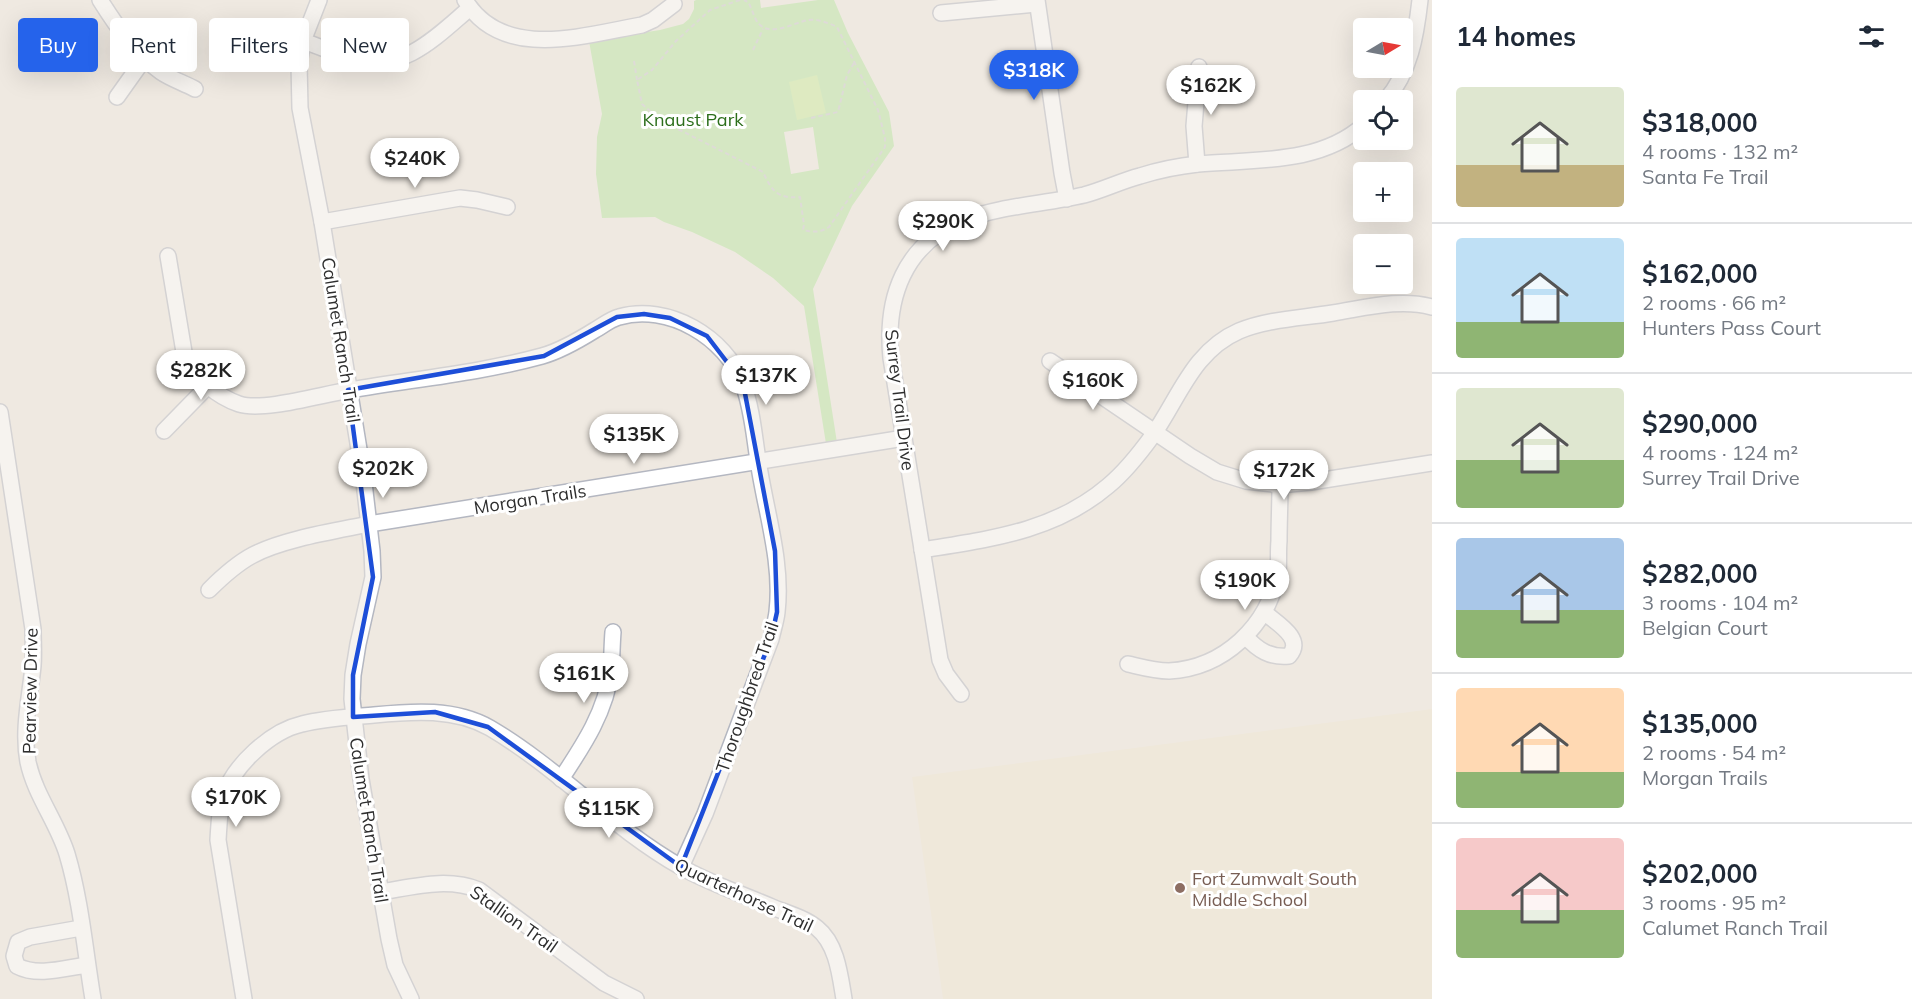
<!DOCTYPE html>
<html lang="en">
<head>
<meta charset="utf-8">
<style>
  body { margin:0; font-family:Mulish,sans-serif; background:#f6f6f7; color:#1f2937; height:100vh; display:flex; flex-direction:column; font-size:22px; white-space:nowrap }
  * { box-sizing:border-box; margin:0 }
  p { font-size:20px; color:#747a83 }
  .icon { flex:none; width:33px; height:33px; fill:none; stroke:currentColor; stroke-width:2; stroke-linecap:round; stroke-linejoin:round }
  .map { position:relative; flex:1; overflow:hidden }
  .drawer { display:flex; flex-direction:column; background:#fff; width:480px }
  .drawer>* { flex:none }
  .banner { position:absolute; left:18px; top:18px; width:570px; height:54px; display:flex; gap:12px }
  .needle { width:39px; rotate:80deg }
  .buttons { position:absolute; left:1353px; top:18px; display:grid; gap:12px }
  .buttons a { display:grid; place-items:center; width:60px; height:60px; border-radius:6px; background:#fff; box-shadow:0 6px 24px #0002; font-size:30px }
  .price { position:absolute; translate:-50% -51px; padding:0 14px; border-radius:21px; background:#fff; color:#222; font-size:20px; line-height:39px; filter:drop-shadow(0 2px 3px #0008) }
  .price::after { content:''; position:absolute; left:50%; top:36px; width:18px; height:14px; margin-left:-9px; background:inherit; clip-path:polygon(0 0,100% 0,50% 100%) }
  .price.active { background:#2563eb; color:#fff }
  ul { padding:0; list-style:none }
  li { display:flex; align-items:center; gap:18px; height:150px; padding:0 24px }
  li+li { border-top:2px solid #e0e1e3 }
  li span { display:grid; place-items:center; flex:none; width:168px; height:120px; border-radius:6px; color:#555 }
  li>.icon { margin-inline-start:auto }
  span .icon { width:72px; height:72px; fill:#fffc; stroke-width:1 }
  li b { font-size:26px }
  h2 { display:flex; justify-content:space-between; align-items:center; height:72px; padding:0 24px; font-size:26px }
  .chip { padding:0 21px; border-radius:6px; background:#fff; box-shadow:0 6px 24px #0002; font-size:21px; line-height:54px }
  .chip.active { background:#2563eb; color:#fff }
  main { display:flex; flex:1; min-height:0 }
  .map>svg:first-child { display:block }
</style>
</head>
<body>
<main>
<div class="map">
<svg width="1432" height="999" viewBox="0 0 1432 999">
  <rect width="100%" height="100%" fill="#efe9e1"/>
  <!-- education -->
  <path fill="#f0e6d1" d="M 1432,709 L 1432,999 L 943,999 L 912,777 Z"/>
  <!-- green -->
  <path fill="#b6e59e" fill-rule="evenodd" d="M 696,0 L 760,0 L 761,8 L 818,0 L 834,0 L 848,33 L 889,112 L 894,146 L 852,206 L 813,289 L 838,449 L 827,450 L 804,306 L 773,278 L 735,252 L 692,232 L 664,222 L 655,217 L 602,218 L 596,174 L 597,137 L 602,114 L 589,41 L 660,30 L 683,24 L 689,19 L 694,9 L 694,1 ZM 813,127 L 819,169 L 791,174 L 784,132 Z"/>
  <!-- pitch -->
  <path fill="#c9ec9a" d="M 817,75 L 826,113 L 797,120 L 789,82 Z"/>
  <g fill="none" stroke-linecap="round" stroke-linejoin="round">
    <defs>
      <g id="street">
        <path d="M 100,0 C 117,27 135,53 161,72 C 171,79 184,83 195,89"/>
        <path d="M 319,0 L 303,41 L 299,64 L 300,108 L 322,222 L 363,474 L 372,551 L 373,577 L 358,644 L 353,675 L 352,699 L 361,779 L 389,939 L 395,965 L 411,999"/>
        <path d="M 465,0 C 502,62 585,35 642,25 L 653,20 L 674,4"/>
        <path d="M 1037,0 L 1062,173 L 1067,199"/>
        <path d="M 941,13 L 1036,4"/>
        <path d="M 303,41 C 321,47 338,55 356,60 C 403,73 438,35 470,8"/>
        <path d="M 117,97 L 144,59"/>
        <path d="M 1386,100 C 1410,72 1416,36 1420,0"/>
        <path d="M 1197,164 L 1194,126 L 1199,67"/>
        <path d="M 322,222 L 460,198 L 477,200 L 507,207"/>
        <path d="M 168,256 L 185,358 C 196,378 216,396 239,404 C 263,412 323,394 350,390 C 414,379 480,373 542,356 C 560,351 579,340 595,330 C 602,326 611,319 619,317 C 668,303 726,337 743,384 C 752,408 754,435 758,460 C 765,510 783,561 777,612 C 776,621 773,630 771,639 L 705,814 L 681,867"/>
        <path d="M 1050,361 L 1190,456 L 1217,472 L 1246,481 L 1280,485 L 1311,482 L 1432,463"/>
        <path d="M 0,412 L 33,629 C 33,641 34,654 33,666 C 30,697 22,730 28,762 C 35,795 57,822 67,854 C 81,901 85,951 93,999"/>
        <path d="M 164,431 L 208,386"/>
        <path d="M 922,550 C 989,539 1054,532 1108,486 C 1125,472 1140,453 1153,435 C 1179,398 1193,351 1239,331 C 1268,319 1303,318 1333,313 C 1365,308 1400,298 1432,307"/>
        <path d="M 209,590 C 222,577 236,564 253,555 C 283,539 335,531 369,524 L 904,438"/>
        <path d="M 1246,637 C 1258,650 1270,658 1289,656 C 1305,638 1276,623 1264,612"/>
        <path d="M 1128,664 C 1141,667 1155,671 1169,671 C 1224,668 1268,626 1278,573 C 1279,563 1278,551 1279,541 C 1279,522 1280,504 1280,485"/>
        <path d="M 961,694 L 946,674 L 940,660 L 891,358 C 885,298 904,244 964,220 C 1000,206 1045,204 1084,195 C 1103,190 1121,181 1140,176 C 1159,170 1179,166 1198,164 C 1254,159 1319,165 1364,125"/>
        <path d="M 561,779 C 583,746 607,710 611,669 C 612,657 612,644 613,632"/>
        <path d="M 380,892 C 413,887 447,877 479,890 L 604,983 L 636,999"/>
        <path d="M 81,928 L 30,937 L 18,942 L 14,956 L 17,966 C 38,977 65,968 87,965"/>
        <path d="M 244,999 L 218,840 C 219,825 219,809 224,795 C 234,765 271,731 302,724 C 325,718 350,717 374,715 C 413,711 455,708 490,728 C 558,768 612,828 681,867 C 709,883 742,894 772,907 C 787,913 805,918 817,928 C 837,944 840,975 844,999"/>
      </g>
    </defs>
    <!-- street casing -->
    <use href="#street" stroke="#b4b7c1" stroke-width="18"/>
    <!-- path -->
    <g stroke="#c9c9c9" stroke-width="2" stroke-dasharray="4.5 3" stroke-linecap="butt">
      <path d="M 740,0 L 710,10 L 676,41 L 652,70 L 637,80 L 642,104 L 660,120 L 763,172 C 772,191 777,199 800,197 L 804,225 L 803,230 C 813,232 820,233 829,227 L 885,147 L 885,138 L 878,110 L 837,27 C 829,23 818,19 809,20 C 794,22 771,38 758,23 C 754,18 752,8 748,2 L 744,0"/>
      <path d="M 753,50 L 763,29"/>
      <path d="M 634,61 L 637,80"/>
      <path d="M 811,118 L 838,112 L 847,75 L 854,63"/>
    </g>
    <!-- street -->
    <use href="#street" stroke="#fff" stroke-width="15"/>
  </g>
  <!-- marked area -->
  <path d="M0 0H1432V999H0ZM 644,314 L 670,318 L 707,336 L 743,383 L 775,551 L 777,612 L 771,639 L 681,867 L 488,727 L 435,712 L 353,717 L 353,675 L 373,577 L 348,390 L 544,356 L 617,317 Z" fill="#efe9e1" fill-opacity=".55" fill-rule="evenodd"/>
  <path fill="none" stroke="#1d4ed8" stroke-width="4.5" stroke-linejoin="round" d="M 644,314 L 670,318 L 707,336 L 743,383 L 775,551 L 777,612 L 771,639 L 681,867 L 488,727 L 435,712 L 353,717 L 353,675 L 373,577 L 348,390 L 544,356 L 617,317 Z"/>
  <!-- markers -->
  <circle fill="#8d6e63" stroke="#fff" stroke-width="2" cx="1180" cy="888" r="6"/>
  <g text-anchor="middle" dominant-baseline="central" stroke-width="6" stroke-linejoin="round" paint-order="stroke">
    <!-- park labels -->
    <g font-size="18" fill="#2c6e1b" stroke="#fff">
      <text x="693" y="119">Knaust Park</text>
    </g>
    <!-- street labels -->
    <g font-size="18" fill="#2e2e2e" stroke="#fff">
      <text transform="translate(341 340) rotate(81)">Calumet Ranch Trail</text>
      <text transform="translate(900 400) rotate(83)">Surrey Trail Drive</text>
      <text transform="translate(530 499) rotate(-9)">Morgan Trails</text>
      <text transform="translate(30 691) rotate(-89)">Pearview Drive</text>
      <text transform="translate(747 697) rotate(-71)">Thoroughbred Trail</text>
      <text transform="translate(369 820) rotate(81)">Calumet Ranch Trail</text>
      <text transform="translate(744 895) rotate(25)">Quarterhorse Trail</text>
      <text transform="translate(514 919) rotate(35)">Stallion Trail</text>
    </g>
    <!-- education labels -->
    <g font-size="18" fill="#785e54" stroke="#fff" text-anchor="start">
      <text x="1192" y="878">Fort Zumwalt South<tspan x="1192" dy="21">Middle School</tspan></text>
    </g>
  </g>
</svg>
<div class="buttons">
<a><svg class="needle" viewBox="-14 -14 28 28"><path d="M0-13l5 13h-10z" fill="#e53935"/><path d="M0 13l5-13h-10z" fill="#747a83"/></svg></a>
<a><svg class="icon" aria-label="locate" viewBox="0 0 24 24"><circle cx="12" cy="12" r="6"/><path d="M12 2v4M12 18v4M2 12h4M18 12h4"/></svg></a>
<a>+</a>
<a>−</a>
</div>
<b class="price active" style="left:1034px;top:101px">$318K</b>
<b class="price" style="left:1211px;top:116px">$162K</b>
<b class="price" style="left:415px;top:189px">$240K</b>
<b class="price" style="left:943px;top:252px">$290K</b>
<b class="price" style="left:201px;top:401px">$282K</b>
<b class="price" style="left:766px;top:406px">$137K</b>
<b class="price" style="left:1093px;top:411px">$160K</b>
<b class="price" style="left:634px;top:465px">$135K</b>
<b class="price" style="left:383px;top:499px">$202K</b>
<b class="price" style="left:1284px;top:501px">$172K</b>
<b class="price" style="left:1245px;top:611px">$190K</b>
<b class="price" style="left:584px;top:704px">$161K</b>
<b class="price" style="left:236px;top:828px">$170K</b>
<b class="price" style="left:609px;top:839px">$115K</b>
<div class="banner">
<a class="chip active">Buy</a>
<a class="chip">Rent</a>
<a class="chip">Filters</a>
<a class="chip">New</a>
</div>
</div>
<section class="drawer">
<h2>14 homes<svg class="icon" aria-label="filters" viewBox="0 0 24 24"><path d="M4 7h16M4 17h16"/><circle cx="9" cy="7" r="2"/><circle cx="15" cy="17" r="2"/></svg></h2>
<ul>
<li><span style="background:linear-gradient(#dfe7d0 65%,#c2b280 0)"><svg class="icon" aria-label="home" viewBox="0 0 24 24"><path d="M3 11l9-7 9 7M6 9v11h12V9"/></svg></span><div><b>$318,000</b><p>4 rooms · 132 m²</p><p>Santa Fe Trail</p></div></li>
<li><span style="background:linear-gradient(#bfe0f5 70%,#8fb573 0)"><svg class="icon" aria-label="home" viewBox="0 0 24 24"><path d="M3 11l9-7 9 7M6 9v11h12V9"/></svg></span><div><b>$162,000</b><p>2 rooms · 66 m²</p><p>Hunters Pass Court</p></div></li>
<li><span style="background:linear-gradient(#dfe7d0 60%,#8fb573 0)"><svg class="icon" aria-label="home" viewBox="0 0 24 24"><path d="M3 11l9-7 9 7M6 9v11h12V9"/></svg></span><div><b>$290,000</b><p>4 rooms · 124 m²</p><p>Surrey Trail Drive</p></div></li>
<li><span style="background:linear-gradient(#a9c7e8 60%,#8fb573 0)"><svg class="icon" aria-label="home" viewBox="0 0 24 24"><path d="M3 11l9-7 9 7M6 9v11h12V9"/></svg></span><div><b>$282,000</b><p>3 rooms · 104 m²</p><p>Belgian Court</p></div></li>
<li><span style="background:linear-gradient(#ffd9b3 70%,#8fb573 0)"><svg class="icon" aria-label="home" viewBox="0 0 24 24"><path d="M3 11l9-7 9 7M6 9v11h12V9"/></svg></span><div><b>$135,000</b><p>2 rooms · 54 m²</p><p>Morgan Trails</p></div></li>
<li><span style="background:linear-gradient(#f6c9c9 60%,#8fb573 0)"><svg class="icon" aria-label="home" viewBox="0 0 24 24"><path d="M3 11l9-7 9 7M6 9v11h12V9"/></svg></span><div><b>$202,000</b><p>3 rooms · 95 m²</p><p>Calumet Ranch Trail</p></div></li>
</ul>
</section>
</main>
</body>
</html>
